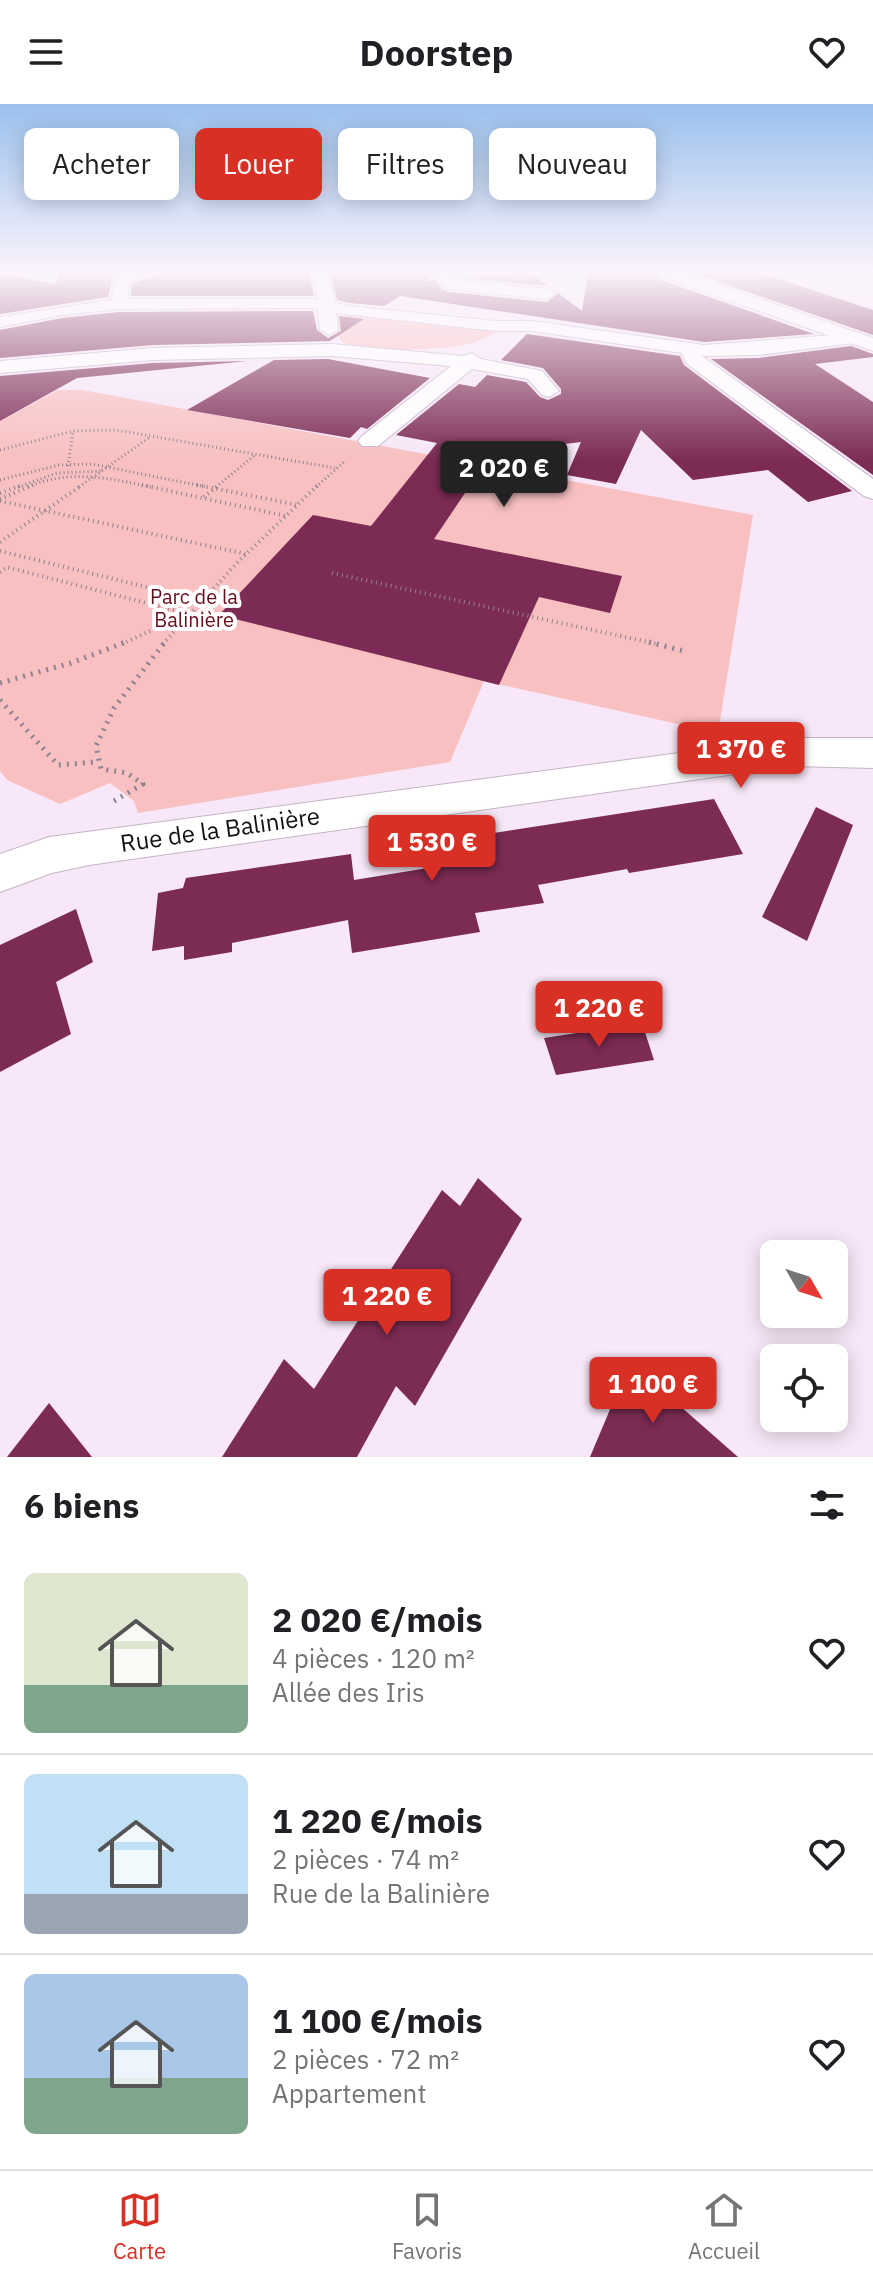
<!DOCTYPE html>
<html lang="fr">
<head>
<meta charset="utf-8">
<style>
  body { margin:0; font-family:"IBM Plex Sans",sans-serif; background:#f2f2f2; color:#202124; height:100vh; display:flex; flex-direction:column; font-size:30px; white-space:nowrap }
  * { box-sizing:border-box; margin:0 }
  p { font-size:26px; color:#757577 }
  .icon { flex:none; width:44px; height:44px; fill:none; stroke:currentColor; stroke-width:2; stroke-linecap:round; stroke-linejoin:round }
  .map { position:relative; height:1353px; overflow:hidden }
  .sheet { display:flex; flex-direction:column; background:#fff; flex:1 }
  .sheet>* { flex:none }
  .hud { position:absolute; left:24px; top:24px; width:826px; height:72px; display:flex; gap:16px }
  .needle { width:52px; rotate:129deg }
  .buttons { position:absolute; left:760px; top:1136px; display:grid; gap:16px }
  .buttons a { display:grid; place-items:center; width:88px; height:88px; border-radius:12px; background:#fff; box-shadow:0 4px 20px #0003; font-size:40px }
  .price { position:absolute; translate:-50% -68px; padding:0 18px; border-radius:8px; background:#d93025; color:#fff; font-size:26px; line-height:52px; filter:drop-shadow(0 2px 4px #0008) }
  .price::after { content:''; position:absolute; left:50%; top:48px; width:24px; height:18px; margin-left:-12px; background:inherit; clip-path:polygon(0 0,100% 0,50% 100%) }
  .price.current { background:#222; color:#fff }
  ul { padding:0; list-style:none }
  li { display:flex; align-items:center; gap:24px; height:200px; padding:0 24px }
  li+li { border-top:2px solid #e0e0e0 }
  li span { display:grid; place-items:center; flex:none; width:224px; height:160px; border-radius:12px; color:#555 }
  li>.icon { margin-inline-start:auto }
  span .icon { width:96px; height:96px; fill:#fffc; stroke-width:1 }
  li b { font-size:34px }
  h2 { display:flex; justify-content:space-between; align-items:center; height:96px; padding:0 24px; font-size:34px }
  .pill { padding:0 28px; border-radius:12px; background:#fff; box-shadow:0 4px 20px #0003; font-size:28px; line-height:72px }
  .pill.current { background:#d93025; color:#fff }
  header { display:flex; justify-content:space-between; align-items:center; height:104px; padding:0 24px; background:#fff; font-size:36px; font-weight:700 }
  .dock { display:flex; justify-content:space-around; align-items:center; height:112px; border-top:2px solid #e0e0e0; background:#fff; font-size:22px; color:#757577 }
  .dock a { display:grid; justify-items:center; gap:4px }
  .dock .current { color:#d93025 }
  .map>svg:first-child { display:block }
</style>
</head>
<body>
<header><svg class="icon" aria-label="menu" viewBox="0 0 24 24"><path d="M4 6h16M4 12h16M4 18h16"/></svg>Doorstep<svg class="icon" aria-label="heart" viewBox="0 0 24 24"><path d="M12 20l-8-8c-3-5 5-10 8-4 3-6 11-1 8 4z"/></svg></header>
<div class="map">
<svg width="873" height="1353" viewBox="0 0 873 1353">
  <rect width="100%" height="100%" fill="#f7e7f8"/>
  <!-- green -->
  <g fill="#f8c0c0">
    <path d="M 359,210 L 487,224 L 496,228 C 486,234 477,238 467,240 C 445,246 359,250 342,237 C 336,232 337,221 336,214 Z"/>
    <path d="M 58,286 L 83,286 L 753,411 L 718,629 L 484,577 L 450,658 L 138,709 L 134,697 L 110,679 L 60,700 L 7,676 L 0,667 L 0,317 Z"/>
  </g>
  <!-- building -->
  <g fill="#7c2b54">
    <path d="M 60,168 L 121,168 L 113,171 L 108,193 L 0,210 L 0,170 L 56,180 Z"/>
    <path d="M 163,168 L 309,168 L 314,192 L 131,192 L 132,180 Z"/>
    <path d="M 330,168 L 430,168 L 432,172 L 424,177 L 435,176 L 442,185 L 449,188 L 547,198 L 558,189 L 582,207 L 588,168 L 654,168 L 658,175 L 814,230 L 704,238 L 400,192 L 384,202 L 350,199 L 337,196 Z"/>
    <path d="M 690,168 L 757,168 L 873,206 L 873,231 Z"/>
    <path d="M 520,169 L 532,170 L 548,182 L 463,174 Z"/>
    <path d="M 313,207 L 317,226 L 328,234 L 341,227 L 339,212 L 364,215 L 330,237 L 153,241 L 0,254 L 0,226 L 62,214 L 119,208 Z"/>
    <path d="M 527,230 L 680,252 L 684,261 L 852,387 L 808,398 L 768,366 L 693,376 L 641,326 L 616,380 L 567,371 L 581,338 L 492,349 L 434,435 L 622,472 L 610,509 L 539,493 L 499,581 L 219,511 L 313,411 L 371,422 L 437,339 L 396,331 L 459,280 L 475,283 L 487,271 L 526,278 L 540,293 L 548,296 L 561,290 L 561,285 L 543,264 L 501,256 Z"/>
    <path d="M 851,242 L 873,250 L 873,253 L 815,260 L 873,298 L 873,371 L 711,255 L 759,254 Z"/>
    <path d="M 328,255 L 430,274 L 367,325 L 361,323 L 350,334 L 187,306 L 274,256 Z"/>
    <path d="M 248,257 L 77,274 L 0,317 L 0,272 L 153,259 Z"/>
    <path d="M 714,695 L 743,750 L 629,769 L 627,765 L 538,781 L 544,799 L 475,809 L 480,828 L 352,849 L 348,816 L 232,839 L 232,848 L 184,856 L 184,842 L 152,847 L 158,789 L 183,784 L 186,774 L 351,750 L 354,776 L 428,764 L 427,758 L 492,748 L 487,730 Z"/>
    <path d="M 816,703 L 853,721 L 807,837 L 762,813 Z"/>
    <path d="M 76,805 L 93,858 L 56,878 L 71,930 L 0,968 L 0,841 Z"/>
    <path d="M 642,919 L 654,956 L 556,971 L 544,934 Z"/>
    <path d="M 478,1074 L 522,1115 L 415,1302 L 396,1282 L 357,1353 L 222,1353 L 284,1255 L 314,1285 L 442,1086 L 460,1102 Z"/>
    <path d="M 630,1258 L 738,1353 L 590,1353 Z"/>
    <path d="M 49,1299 L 92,1353 L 7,1353 Z"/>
  </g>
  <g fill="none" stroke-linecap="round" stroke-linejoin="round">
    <defs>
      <g id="minor">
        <path d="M 133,168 L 160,168 L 129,178 L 128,195 L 318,195 L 312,168 L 327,168 L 335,199 L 350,202 L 496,217 L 532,217 L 704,241 L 860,229 L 863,233 L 854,239 L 759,251 L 702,252 L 873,375 L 873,395 L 864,392 L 686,259 L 682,249 L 532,227 L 496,227 L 336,209 L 338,226 L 329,231 L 320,226 L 318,205 L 313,204 L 119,205 L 62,211 L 0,223 L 0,213 L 111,196 L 116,172 Z"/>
        <path d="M 433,168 L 448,168 L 455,176 L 547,185 L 555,190 L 547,195 L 450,185 L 444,183 Z"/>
        <path d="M 332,240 L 464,252 L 472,249 L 481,255 L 542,267 L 559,287 L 549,293 L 542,291 L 528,275 L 472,265 L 378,342 L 362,342 L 358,337 L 362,332 L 451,262 L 332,252 L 153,256 L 0,269 L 0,257 L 153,244 Z"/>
        <path d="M 792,634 L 873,634 L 873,664 L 792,662 L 89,761 L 52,769 L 0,788 L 0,750 L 49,733 Z"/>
      </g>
      <path id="tertiary" d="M 657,168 L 681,168 L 873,234 L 873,247 L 659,172 Z"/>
    </defs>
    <!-- minor casing -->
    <use href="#minor" stroke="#c4b4c4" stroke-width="2"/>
    <!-- tertiary casing -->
    <use href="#tertiary" stroke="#c4b4c4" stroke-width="2"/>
    <!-- path-far2 -->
    <g stroke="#8e838f" stroke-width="3" stroke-dasharray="1 3" stroke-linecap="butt">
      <path d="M 0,346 L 73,327 L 116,326 L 335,364"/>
      <path d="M 68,362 L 73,327"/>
      <path d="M 0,376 L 59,361 L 92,360 L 207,383"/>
      <path d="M 18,383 L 57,369 L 102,367"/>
      <path d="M 28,383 C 69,365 109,374 151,383"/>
      <path d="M 79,383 L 150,333"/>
      <path d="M 216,383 L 255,351"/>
      <path d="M 316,383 L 344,358"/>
    </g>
    <!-- path-far1 -->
    <g stroke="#8e838f" stroke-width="4" stroke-dasharray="1 4" stroke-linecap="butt">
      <path d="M 142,381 L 286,412"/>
      <path d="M 197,381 L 298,401"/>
      <path d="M 0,389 L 23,381"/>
      <path d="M 204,393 L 219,381"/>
      <path d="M 0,395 L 33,381"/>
      <path d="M 0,397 L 246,450"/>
      <path d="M 0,438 L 82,381"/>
      <path d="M 0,447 L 199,496"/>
      <path d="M 0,468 L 7,463 L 185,509"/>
      <path d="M 332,469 L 657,540"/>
      <path d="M 122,540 L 182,512"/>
      <path d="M 163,540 L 238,458 L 318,381"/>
    </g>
    <!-- path -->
    <g stroke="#8e838f" stroke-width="5" stroke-dasharray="2 6" stroke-linecap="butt">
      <path d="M 649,538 L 684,547"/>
      <path d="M 0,579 L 71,559 L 126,538"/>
      <path d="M 0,596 L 58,661 L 95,658"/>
      <path d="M 114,697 L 143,680 L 127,669 L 101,665 L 96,642 L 114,604 L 165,538"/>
    </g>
    <!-- minor -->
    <use href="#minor" fill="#fff" fill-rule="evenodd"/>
    <!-- tertiary -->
    <use href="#tertiary" fill="#fff" fill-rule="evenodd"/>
  </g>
  <!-- sky -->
  <linearGradient id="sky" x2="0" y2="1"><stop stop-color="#9bc0ed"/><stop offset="0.47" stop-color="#fbf4fc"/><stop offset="1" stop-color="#fbf4fc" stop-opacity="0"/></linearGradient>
  <rect width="873" height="357" fill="url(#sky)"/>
  <g text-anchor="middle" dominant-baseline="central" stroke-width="8" stroke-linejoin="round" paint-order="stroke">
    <!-- far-park labels -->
    <g font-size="20" fill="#660c1b" stroke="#fff">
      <text x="194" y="492">Parc de la<tspan x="194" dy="23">Balinière</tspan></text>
    </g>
    <!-- street labels -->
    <g font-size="24" fill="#161117" stroke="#fff">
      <text transform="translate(220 725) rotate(-8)">Rue de la Balinière</text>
    </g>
  </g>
</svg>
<div class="buttons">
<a><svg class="needle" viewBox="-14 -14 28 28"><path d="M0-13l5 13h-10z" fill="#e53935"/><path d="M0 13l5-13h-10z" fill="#757577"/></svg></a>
<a><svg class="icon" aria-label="locate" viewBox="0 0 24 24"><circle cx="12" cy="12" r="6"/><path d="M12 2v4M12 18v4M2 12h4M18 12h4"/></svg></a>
</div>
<b class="price current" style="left:504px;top:405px">2 020 €</b>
<b class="price" style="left:741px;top:686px">1 370 €</b>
<b class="price" style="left:432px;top:779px">1 530 €</b>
<b class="price" style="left:599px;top:945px">1 220 €</b>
<b class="price" style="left:387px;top:1233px">1 220 €</b>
<b class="price" style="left:653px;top:1321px">1 100 €</b>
<div class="hud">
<a class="pill">Acheter</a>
<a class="pill current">Louer</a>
<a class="pill">Filtres</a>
<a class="pill">Nouveau</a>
</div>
</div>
<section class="sheet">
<h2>6 biens<svg class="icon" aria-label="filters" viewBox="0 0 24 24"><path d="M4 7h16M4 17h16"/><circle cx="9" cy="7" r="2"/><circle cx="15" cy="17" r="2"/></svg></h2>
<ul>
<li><span style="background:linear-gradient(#dfe7d0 70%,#7fa58c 0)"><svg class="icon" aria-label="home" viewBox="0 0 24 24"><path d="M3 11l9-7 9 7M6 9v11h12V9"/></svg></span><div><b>2 020 €/mois</b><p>4 pièces · 120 m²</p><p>Allée des Iris</p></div><svg class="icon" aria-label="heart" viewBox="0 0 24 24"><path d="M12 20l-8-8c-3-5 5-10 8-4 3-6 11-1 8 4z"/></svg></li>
<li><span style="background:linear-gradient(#bfe0f5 75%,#9aa5b1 0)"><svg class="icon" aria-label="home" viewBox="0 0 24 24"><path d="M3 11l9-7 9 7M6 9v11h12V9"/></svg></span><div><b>1 220 €/mois</b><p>2 pièces · 74 m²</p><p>Rue de la Balinière</p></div><svg class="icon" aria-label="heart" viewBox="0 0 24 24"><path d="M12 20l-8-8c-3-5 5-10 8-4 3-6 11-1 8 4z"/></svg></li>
<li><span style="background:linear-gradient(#a9c7e8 65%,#7fa58c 0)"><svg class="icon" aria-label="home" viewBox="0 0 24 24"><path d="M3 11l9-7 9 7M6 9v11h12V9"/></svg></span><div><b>1 100 €/mois</b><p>2 pièces · 72 m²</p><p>Appartement</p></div><svg class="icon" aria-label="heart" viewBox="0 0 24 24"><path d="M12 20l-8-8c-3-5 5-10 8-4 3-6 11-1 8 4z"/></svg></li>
</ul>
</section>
<nav class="dock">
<a class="current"><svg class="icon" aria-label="map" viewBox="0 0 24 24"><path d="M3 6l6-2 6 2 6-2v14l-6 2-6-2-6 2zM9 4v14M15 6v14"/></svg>Carte</a>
<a><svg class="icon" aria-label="saved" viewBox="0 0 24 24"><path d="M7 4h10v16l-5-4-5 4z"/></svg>Favoris</a>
<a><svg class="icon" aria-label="home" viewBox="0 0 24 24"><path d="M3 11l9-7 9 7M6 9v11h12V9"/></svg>Accueil</a>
</nav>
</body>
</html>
